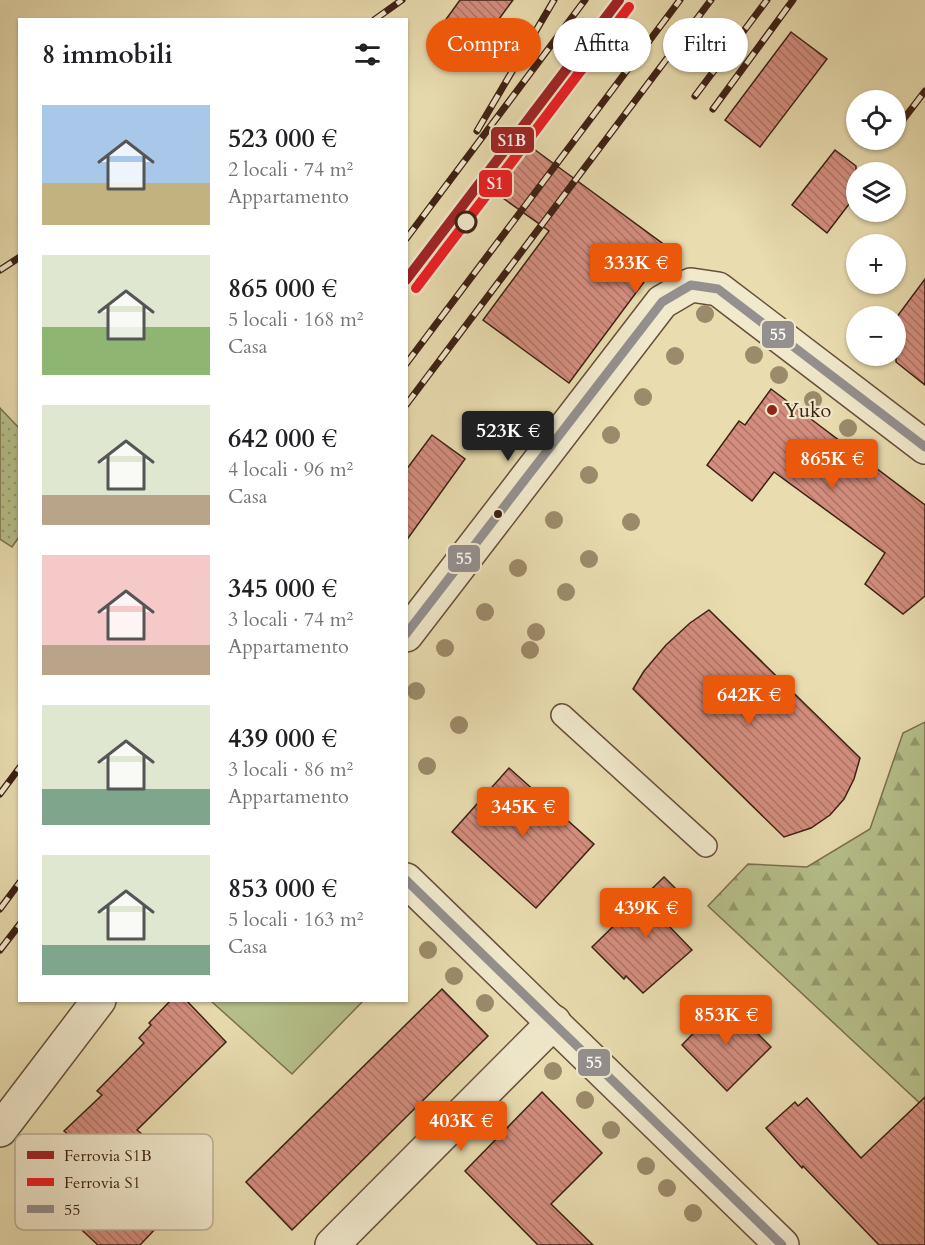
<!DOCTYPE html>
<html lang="it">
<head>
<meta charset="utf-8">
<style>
  body { margin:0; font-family:Cardo,serif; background:#f6f6f6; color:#202124; height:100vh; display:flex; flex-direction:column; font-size:22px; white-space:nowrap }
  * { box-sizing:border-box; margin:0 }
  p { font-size:20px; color:#757577 }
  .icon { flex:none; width:33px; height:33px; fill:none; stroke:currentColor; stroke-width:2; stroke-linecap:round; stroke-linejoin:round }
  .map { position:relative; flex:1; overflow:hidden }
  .side { position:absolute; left:18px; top:18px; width:390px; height:984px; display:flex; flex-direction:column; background:#fff; border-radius:0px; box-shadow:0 2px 4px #0004 }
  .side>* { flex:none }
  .banner { position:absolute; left:426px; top:18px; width:408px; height:54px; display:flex; gap:12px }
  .controls { position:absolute; left:846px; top:90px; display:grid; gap:12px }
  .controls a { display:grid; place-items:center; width:60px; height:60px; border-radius:50%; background:#fff; box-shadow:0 2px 4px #0004; font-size:30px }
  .price { position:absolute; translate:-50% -51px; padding:0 14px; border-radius:6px; background:#ea580c; color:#fff; font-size:20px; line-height:39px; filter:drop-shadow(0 2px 3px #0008) }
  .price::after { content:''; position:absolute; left:50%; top:36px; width:18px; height:14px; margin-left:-9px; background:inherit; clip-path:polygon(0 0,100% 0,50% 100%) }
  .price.current { background:#222; color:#fff }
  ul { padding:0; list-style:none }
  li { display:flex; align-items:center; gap:18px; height:150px; padding:0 24px }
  li span { display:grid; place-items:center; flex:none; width:168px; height:120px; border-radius:0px; color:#555 }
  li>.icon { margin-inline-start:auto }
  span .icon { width:72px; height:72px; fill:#fffc; stroke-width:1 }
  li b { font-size:26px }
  h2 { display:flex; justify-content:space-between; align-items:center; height:72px; padding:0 24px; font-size:26px }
  .pill { padding:0 21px; border-radius:27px; background:#fff; box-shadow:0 2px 4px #0004; font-size:21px; line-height:54px }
  .pill.current { background:#ea580c; color:#fff }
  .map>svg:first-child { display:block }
</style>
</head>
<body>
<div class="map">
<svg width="925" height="1245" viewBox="0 0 925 1245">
  <defs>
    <pattern id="grass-dots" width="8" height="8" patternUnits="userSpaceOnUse" patternTransform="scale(1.5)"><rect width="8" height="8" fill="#b6c18b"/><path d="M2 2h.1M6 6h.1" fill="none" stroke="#959c70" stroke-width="1.8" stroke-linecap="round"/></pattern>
    <pattern id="forest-firs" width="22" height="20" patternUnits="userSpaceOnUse" patternTransform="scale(1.5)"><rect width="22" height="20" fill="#b6c18b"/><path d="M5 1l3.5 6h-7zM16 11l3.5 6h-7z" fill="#959c70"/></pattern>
    <pattern id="building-back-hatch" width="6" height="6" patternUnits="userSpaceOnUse" patternTransform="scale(1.5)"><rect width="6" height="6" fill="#d48e7f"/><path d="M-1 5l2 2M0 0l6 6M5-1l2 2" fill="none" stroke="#ad7467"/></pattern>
  </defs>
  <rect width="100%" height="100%" fill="#e9ddb0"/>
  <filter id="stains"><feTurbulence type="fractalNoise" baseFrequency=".00333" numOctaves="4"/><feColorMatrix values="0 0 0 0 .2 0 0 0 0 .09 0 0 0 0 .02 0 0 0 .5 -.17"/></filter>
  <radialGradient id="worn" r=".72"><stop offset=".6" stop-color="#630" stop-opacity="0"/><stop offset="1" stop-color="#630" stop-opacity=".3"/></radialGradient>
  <!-- grass -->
  <path fill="url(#grass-dots)" stroke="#7a704f" stroke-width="1.5" d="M 0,408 L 19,428 L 19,537 L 12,547 L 0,539 Z"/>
  <!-- forest -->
  <path fill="url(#forest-firs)" stroke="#7a704f" stroke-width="1.5" d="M 925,722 L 925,1108 L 708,906 L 748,864 L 807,867 L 870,829 L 903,733 Z"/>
  <!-- garden -->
  <path fill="#b6c18b" stroke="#7a704f" stroke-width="1.5" d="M 211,1001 L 363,1001 L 292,1074 Z"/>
  <!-- building -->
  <g fill="url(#building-back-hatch)" stroke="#3d2013" stroke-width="1.5">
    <path d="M 460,0 L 513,0 L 466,64 L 431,40 Z"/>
    <path d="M 791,32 L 827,59 L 760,147 L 725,120 Z"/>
    <path d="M 527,144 L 666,246 L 640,279 L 644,282 L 569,383 L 483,320 L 549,231 L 493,191 Z"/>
    <path d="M 835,150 L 856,166 L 856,195 L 827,233 L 792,205 Z"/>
    <path d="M 925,279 L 925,385 L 896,362 L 896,318 Z"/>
    <path d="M 771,389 L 925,505 L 925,596 L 903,614 L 865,584 L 885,553 L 774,472 L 752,501 L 707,465 L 739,421 L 745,425 Z"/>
    <path d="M 432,435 L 465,459 L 406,541 L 406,470 Z"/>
    <path d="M 709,610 L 860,758 L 854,779 L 844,799 L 830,815 L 811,828 L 784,837 L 633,689 L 644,671 L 666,645 L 690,623 Z"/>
    <path d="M 509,768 L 594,844 L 536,908 L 452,832 Z"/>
    <path d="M 664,877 L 686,899 L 664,921 L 692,950 L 643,993 L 626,976 L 624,979 L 592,947 Z"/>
    <path d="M 442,989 L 488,1036 L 292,1230 L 246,1182 Z"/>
    <path d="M 171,1000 L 186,1000 L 226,1042 L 137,1130 L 142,1134 L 113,1162 L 128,1176 L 118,1187 L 158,1226 L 140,1245 L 98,1245 L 70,1219 L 75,1214 L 39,1179 L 45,1172 L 40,1167 L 70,1136 L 64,1131 L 102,1095 L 97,1091 L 144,1043 L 139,1038 L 151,1025 L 149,1023 Z"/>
    <path d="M 725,1001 L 771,1047 L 727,1091 L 682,1045 Z"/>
    <path d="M 542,1092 L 602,1153 L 551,1204 L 593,1245 L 538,1245 L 465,1171 Z"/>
    <path d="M 925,1097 L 925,1245 L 879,1245 L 803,1166 L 802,1168 L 766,1128 L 795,1102 L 798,1106 L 807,1098 L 861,1158 Z"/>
  </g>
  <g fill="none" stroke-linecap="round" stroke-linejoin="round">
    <defs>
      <path id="service" d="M 562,715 L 706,846"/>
      <g id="minor">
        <path d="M 406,635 L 662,302 L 691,285 L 718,289 L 925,447"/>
        <path d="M 406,880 L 782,1245"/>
        <path d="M 0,1130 L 99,1000"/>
        <path d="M 332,1245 L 554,1022"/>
      </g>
    </defs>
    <!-- service casing -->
    <use href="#service" stroke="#684f3a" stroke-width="24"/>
    <!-- minor casing -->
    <use href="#minor" stroke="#684f3a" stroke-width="36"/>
    <!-- service -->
    <use href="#service" stroke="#f1e9cc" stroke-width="21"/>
    <!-- minor -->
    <use href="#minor" stroke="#f1e9cc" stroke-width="33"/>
    <defs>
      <g id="rail">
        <path d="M 374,20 L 402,0"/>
        <path d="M 695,96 L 767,0"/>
        <path d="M 713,109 L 793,0"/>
        <path d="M 896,129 L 925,91"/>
        <path d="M 477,131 L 554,0"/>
        <path d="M 887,140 L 888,140"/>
        <path d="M 406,239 L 585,0"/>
        <path d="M 0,270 L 20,257"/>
        <path d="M 406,364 L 680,0"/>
        <path d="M 406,405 L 711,0"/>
        <path d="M 0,794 L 20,767"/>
        <path d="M 0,909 L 20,882"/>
        <path d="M 0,950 L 20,924"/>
      </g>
    </defs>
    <!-- rail casing -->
    <use href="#rail" stroke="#3d2013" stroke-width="7"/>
    <!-- rail -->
    <use href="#rail" stroke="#f1e9cc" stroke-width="4.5" stroke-dasharray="14" stroke-linecap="butt"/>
    <defs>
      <g id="bus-1">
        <path d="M 406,634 L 662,302 L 691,285 L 718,289 L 925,447"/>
        <path d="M 406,880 L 782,1245"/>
      </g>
    </defs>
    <!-- bus-1 casing -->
    <use href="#bus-1" stroke="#f1e9cc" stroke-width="14"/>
    <!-- bus-1 -->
    <use href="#bus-1" stroke="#93908f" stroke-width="9"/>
    <defs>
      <path id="rail-1" d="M 406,280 L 619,0"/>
      <path id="rail-2" d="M 416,288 L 629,7"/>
    </defs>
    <!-- rail-1 casing -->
    <use href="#rail-1" stroke="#f1e9cc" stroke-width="15"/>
    <!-- rail-2 casing -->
    <use href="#rail-2" stroke="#f1e9cc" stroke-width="15"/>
    <!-- rail-1 -->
    <use href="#rail-1" stroke="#a02225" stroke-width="10"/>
    <!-- rail-2 -->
    <use href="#rail-2" stroke="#ed1d24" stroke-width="10"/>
  </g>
  <!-- trees -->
  <g fill="#9b8b6a">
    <circle cx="705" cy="314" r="9"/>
    <circle cx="754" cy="355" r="9"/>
    <circle cx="675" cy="356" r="9"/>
    <circle cx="779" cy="375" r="9"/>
    <circle cx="643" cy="397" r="9"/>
    <circle cx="813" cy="400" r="9"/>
    <circle cx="848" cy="428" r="9"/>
    <circle cx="611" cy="435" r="9"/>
    <circle cx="589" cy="475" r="9"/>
    <circle cx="554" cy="520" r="9"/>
    <circle cx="631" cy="522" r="9"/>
    <circle cx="589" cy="559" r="9"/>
    <circle cx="518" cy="568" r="9"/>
    <circle cx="566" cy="592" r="9"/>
    <circle cx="485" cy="612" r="9"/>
    <circle cx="536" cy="632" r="9"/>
    <circle cx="445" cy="648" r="9"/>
    <circle cx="530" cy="650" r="9"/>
    <circle cx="416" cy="691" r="9"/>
    <circle cx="459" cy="725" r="9"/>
    <circle cx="427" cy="766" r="9"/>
    <circle cx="428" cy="950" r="9"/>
    <circle cx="454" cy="976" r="9"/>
    <circle cx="485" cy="1003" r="9"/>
    <circle cx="553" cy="1071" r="9"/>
    <circle cx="585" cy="1100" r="9"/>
    <circle cx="611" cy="1130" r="9"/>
    <circle cx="646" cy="1166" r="9"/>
    <circle cx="667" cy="1188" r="9"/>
    <circle cx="693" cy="1213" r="9"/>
  </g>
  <!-- markers -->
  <circle fill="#f1e9cc" stroke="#3d2013" stroke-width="3" cx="466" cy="222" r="10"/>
  <circle fill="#8f2418" stroke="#f1e9cc" stroke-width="2" cx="772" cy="410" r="6"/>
  <circle fill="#3d2013" stroke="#f1e9cc" stroke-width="2" cx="498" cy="514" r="5"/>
  <g text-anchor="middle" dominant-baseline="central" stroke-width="4.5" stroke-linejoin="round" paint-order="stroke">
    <!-- poi labels -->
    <g font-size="20" fill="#3d2013" stroke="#f1e9cc" text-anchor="start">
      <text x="784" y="410">Yuko</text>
    </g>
  </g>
  <!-- legend -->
  <rect x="15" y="1134" width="198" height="96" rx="9" fill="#f1e9cc" stroke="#bbad94" stroke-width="1.5"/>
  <rect x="27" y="1151" width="27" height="8" fill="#a02225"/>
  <rect x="27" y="1178" width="27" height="8" fill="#ed1d24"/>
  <rect x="27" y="1205" width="27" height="8" fill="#93908f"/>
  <g font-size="16" fill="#3d2013">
    <text x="64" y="1161">Ferrovia S1B</text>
    <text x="64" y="1188">Ferrovia S1</text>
    <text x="64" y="1215">55</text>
  </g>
  <g stroke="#f1e9cc" stroke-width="2">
    <rect x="490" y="126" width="45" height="28" rx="6" fill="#a02225"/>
    <rect x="478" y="169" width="35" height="29" rx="6" fill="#ed1d24"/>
    <rect x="761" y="320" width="34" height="29" rx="6" fill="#93908f"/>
    <rect x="447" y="544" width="34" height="29" rx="6" fill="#93908f"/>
    <rect x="577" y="1048" width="34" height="29" rx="6" fill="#93908f"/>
  </g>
  <g font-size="16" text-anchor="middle" font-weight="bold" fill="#fff">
    <text x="512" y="146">S1B</text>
    <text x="495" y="189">S1</text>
    <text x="778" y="340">55</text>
    <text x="464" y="564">55</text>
    <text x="594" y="1068">55</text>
  </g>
  <rect width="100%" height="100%" filter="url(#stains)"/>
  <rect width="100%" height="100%" fill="url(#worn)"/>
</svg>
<div class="controls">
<a><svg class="icon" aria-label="locate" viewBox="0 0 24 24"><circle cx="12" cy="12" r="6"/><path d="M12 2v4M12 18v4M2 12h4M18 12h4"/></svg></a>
<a><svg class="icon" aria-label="layers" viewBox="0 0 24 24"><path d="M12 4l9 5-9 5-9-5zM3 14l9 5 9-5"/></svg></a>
<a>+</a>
<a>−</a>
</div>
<b class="price" style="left:636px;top:294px">333K €</b>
<b class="price current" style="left:508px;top:462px">523K €</b>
<b class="price" style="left:832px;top:490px">865K €</b>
<b class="price" style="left:749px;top:726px">642K €</b>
<b class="price" style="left:523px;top:838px">345K €</b>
<b class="price" style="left:646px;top:939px">439K €</b>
<b class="price" style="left:726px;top:1046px">853K €</b>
<b class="price" style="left:461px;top:1152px">403K €</b>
<div class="banner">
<a class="pill current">Compra</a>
<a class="pill">Affitta</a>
<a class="pill">Filtri</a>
</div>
<section class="side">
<h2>8 immobili<svg class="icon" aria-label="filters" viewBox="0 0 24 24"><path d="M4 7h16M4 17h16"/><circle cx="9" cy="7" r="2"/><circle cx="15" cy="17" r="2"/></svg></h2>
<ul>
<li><span style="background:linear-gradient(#a9c7e8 65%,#c2b280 0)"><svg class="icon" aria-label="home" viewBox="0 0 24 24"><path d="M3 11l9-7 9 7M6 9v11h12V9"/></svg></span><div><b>523 000 €</b><p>2 locali · 74 m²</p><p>Appartamento</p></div></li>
<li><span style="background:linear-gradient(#dfe7d0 60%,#8fb573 0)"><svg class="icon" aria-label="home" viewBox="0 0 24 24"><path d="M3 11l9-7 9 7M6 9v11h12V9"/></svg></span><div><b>865 000 €</b><p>5 locali · 168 m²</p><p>Casa</p></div></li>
<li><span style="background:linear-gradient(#dfe7d0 75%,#b9a48a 0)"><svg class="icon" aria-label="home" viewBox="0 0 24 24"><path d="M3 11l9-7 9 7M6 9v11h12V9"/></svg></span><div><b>642 000 €</b><p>4 locali · 96 m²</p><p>Casa</p></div></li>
<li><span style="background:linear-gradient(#f6c9c9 75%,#b9a48a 0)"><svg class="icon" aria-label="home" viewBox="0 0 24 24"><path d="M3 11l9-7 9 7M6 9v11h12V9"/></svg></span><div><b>345 000 €</b><p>3 locali · 74 m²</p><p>Appartamento</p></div></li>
<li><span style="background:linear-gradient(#dfe7d0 70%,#7fa58c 0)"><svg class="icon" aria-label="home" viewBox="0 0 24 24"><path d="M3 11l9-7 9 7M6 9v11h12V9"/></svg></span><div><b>439 000 €</b><p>3 locali · 86 m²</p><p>Appartamento</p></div></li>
<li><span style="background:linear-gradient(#dfe7d0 75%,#7fa58c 0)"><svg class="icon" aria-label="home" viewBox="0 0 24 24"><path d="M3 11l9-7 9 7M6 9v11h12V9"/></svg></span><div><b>853 000 €</b><p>5 locali · 163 m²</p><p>Casa</p></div></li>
</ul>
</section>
</div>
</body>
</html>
